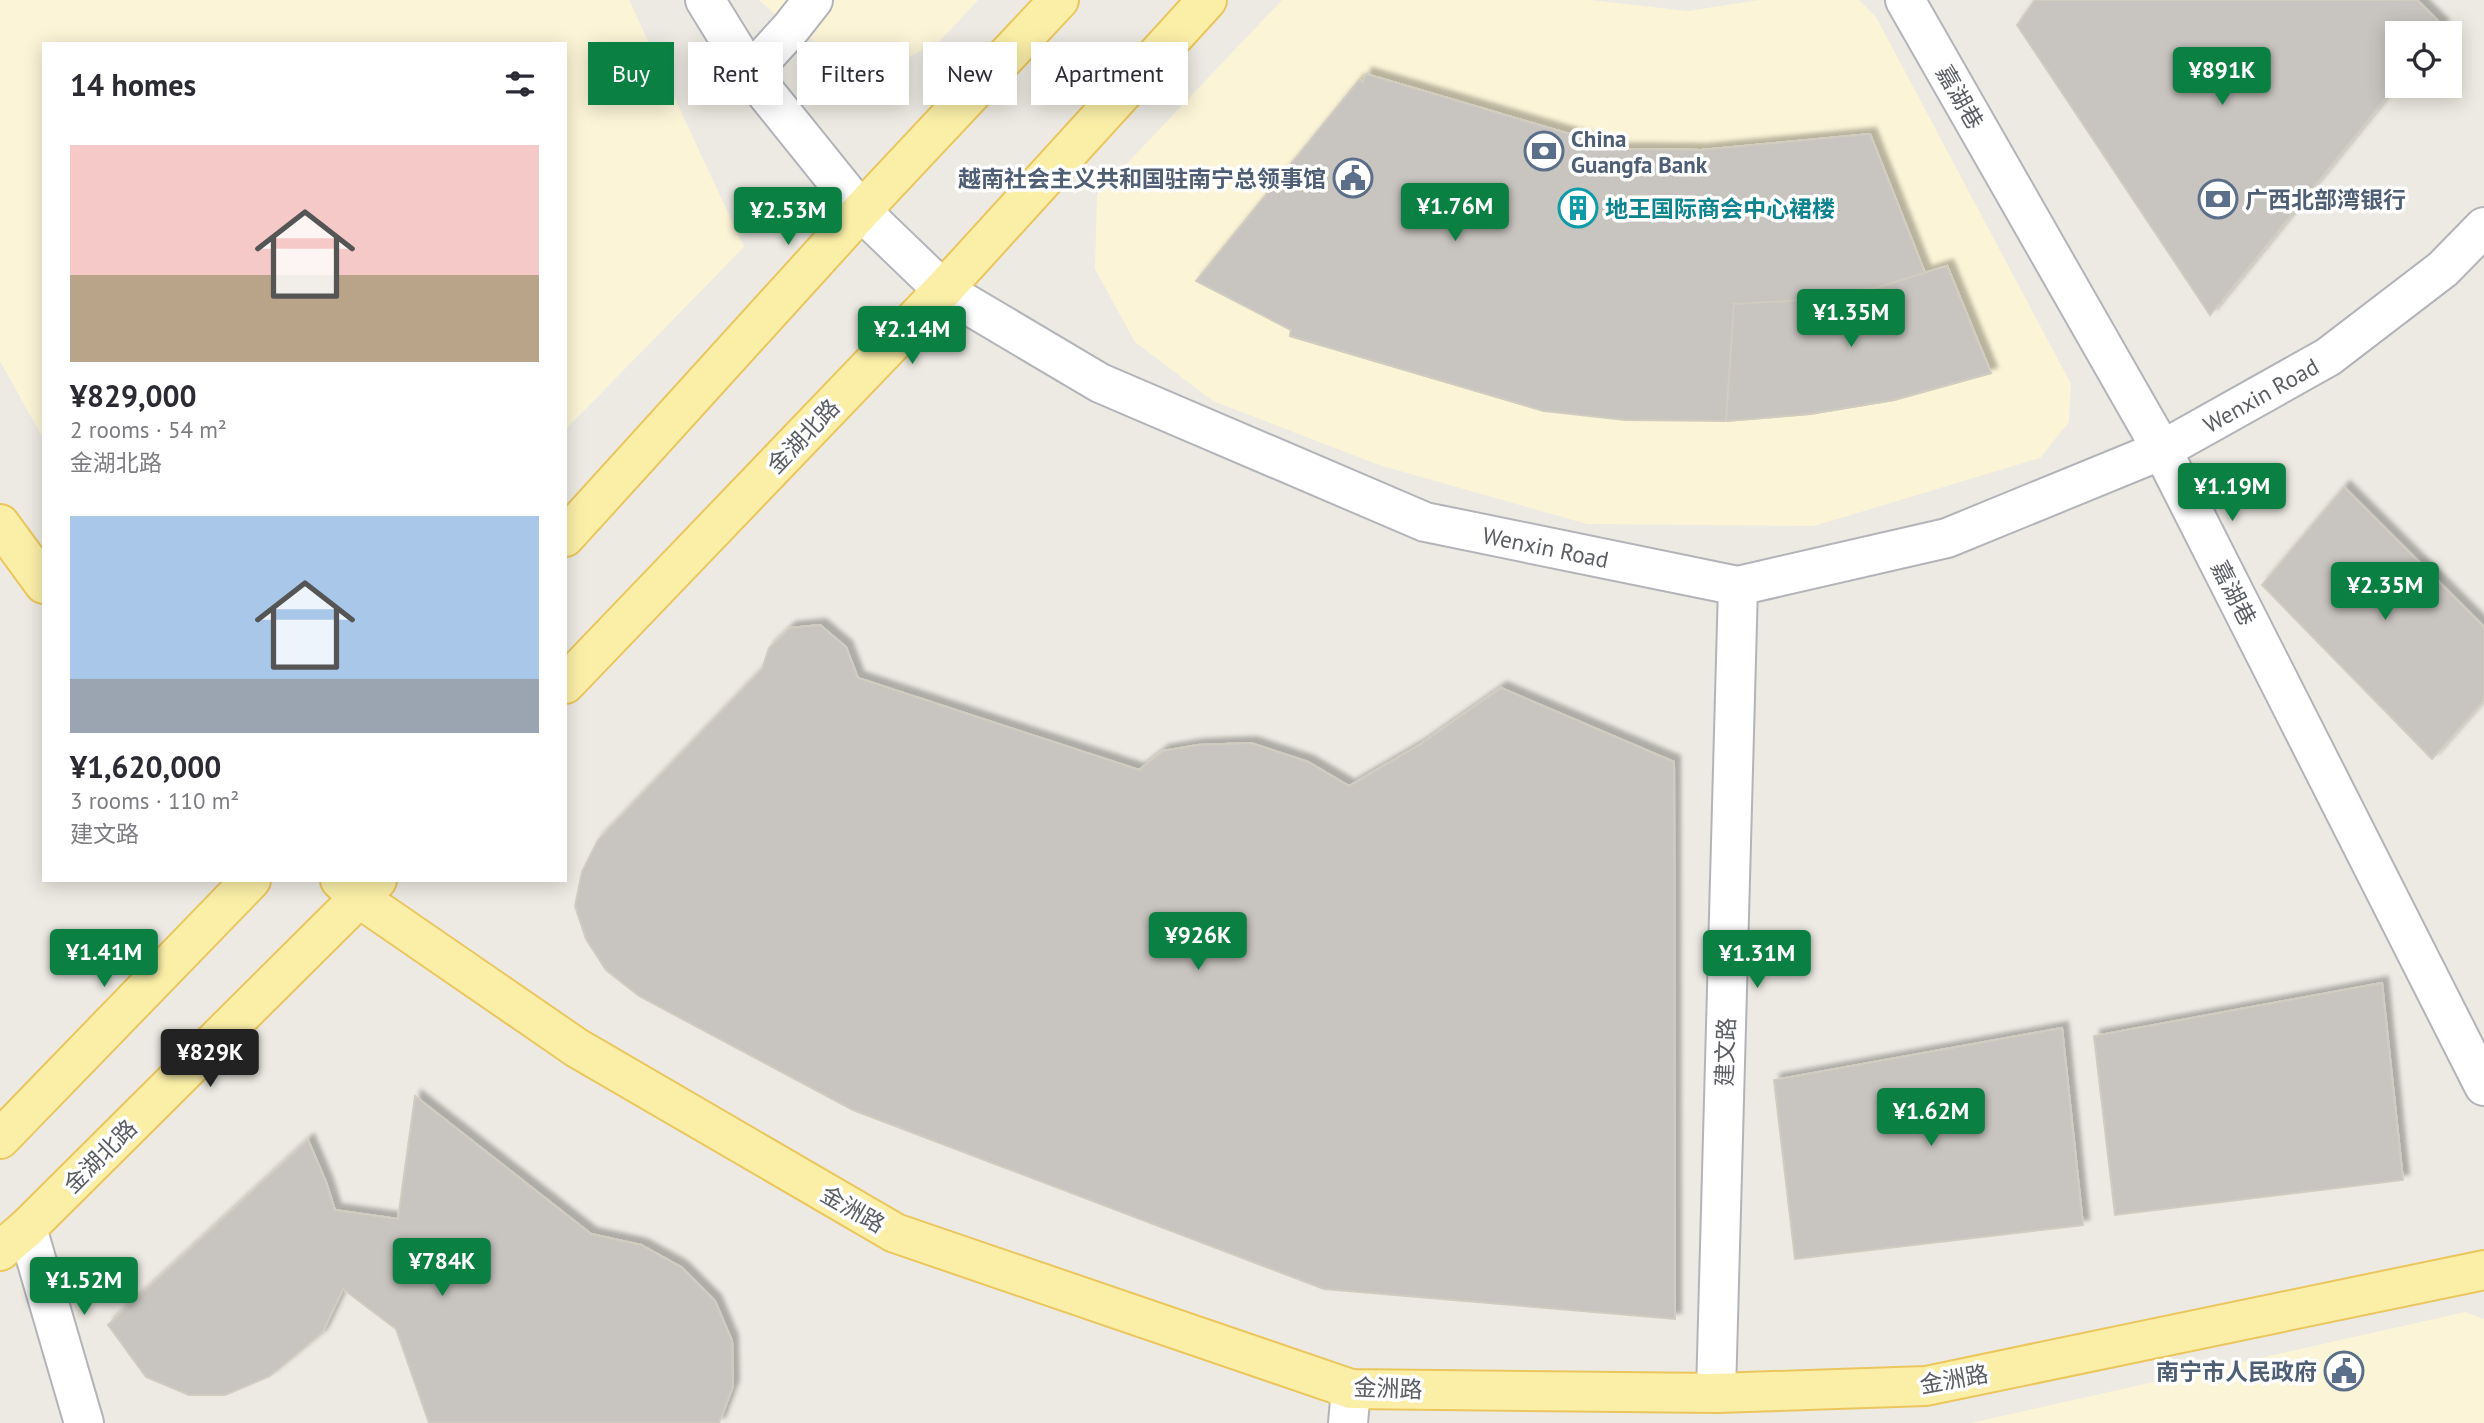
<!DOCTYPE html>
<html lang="en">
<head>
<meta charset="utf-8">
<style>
  body { margin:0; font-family:"PT Sans","Noto Sans SC",sans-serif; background:#f7f7f7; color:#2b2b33; height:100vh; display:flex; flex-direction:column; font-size:26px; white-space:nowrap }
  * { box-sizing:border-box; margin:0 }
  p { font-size:23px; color:#7c7c81 }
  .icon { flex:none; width:38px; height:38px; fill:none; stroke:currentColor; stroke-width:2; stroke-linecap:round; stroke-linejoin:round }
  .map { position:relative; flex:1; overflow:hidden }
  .panel { position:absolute; left:42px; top:42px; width:525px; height:840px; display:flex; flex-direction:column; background:#fff; border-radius:0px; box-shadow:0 4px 18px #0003 }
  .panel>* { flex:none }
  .hud { position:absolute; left:588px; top:42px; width:665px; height:63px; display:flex; gap:14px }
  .fabs { position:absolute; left:2385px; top:21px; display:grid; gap:14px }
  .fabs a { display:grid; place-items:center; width:77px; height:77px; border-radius:0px; background:#fff; box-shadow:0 4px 18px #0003; font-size:35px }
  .price { position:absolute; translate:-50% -60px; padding:0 16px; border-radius:7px; background:#0b8043; color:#fff; font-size:23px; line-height:46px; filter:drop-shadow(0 2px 4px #0008) }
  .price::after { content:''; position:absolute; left:50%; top:42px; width:21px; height:16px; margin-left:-10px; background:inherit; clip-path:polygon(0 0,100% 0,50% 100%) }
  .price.active { background:#222; color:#fff }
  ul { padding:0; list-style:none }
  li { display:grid; align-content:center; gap:14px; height:371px; padding:0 28px }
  li span { display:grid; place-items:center; height:217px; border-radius:0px; color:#555 }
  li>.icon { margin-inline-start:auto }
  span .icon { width:126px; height:126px; fill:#fffc; stroke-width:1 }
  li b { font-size:30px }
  h2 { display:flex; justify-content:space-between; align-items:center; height:84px; padding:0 28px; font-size:30px }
  .pill { padding:0 24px; border-radius:0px; background:#fff; box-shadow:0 4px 18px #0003; font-size:24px; line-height:63px }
  .pill.active { background:#0b8043; color:#fff }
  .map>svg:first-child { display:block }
</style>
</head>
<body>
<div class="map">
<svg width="2484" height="1423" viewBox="0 0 2484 1423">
  <defs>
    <filter id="shadow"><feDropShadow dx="6" dy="-6" stdDeviation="2" flood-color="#0004"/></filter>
  </defs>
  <rect width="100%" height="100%" fill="#eceae2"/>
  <!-- commercial -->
  <g fill="#fcf4d7">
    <path d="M 0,0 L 629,0 L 744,247 L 565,430 L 565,44 L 44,44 L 44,440 L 0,361 Z"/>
    <path d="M 759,0 L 978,0 L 940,41 L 909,57 L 872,62 L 839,53 L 812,40 L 791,28 Z"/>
    <path d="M 1282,0 L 1590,0 L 1688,11 L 1759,0 L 1859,0 L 1876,17 L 2071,384 L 2069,422 L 2040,458 L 1814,526 L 1587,524 L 1379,465 L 1213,401 L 1135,342 L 1095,269 L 1097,195 Z"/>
    <path d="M 2465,1312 L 2484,1319 L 2484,1423 L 1971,1423 Z"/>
  </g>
  <!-- building -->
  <g fill="#c8c4bf" stroke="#d1ccc0" stroke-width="2" filter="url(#shadow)">
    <path d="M 2035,0 L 2417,0 L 2443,26 L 2437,33 L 2398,33 L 2398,83 L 2210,315 L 2017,25 Z"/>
    <path d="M 1366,74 L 1620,149 L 1544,411 L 1290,336 Z"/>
    <path d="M 1366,74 L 1620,149 L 1701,150 L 1870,134 L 1925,273 L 1947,266 L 1991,373 L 1894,400 L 1810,414 L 1726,421 L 1625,420 L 1544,411 L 1290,336 L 1291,330 L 1196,281 L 1359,80 L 1363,82 Z"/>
    <path d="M 1947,266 L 1991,373 L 1894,400 L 1810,414 L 1726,421 L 1734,304 L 1803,300 L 1879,287 Z"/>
    <path d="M 2344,487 L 2484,627 L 2484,700 L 2432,759 L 2262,585 Z"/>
    <path d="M 820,625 L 846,647 L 858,678 L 1139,770 L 1163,751 L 1198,745 L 1251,743 L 1308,762 L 1349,786 L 1421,744 L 1501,688 L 1674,762 L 1675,1319 L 1324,1289 L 853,1110 L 639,996 L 606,970 L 586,939 L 575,906 L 582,872 L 598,840 L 762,669 L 769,648 L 790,628 Z"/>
    <path d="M 2382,983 L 2403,1180 L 2115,1215 L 2094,1036 Z"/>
    <path d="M 2062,1028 L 2083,1225 L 1795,1259 L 1774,1080 Z"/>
    <path d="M 415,1096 L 591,1234 L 641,1245 L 681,1267 L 715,1301 L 732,1341 L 733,1386 L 719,1423 L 429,1423 L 396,1329 L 343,1289 L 322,1333 L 270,1376 L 225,1395 L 189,1395 L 146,1377 L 108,1325 L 308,1140 L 326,1182 L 335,1210 L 398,1219 Z"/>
  </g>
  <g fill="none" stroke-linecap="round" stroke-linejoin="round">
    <defs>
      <g id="minor">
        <path id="s1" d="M 705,0 L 750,73 L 861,211 L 943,290 L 1100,383 L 1425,522 L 1738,586 L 1947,538 L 2162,450 L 2328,357 L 2443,269 L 2484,227"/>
        <path d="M 1905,0 L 2162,450 L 2484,1086"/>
        <path d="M 750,73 L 791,28 L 813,0"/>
        <path d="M 27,1228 L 84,1423"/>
        <path d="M 1716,1393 L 1738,586"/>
        <path d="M 1348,1423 L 1351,1389"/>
      </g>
      <g id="major">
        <path d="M 0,524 L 44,584"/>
        <path d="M 565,537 L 861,211 L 1059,0"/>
        <path d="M 565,684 L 943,290 L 1207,0"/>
        <path d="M 340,880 L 359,898 L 577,1048 L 895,1233 L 1351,1389 L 1716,1393 L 1926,1386 L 2484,1270"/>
        <path d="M 0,1139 L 251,880"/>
        <path d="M 0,1251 L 27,1228 L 377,880"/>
      </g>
    </defs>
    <!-- minor casing -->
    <use href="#minor" stroke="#b2b4b9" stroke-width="42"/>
    <!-- major casing -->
    <use href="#major" stroke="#ebc65d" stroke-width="42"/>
    <!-- minor -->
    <use href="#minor" stroke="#fff" stroke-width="38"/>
    <!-- major -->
    <use href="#major" stroke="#fbefa8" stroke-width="38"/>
  </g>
  <!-- icons -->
  <defs>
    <symbol id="bank-ring" viewBox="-11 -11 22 22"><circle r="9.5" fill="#fff" stroke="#5c6f8a" stroke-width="1.5"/><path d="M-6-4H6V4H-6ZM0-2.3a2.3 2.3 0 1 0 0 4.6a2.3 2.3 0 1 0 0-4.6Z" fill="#5c6f8a"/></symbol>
    <symbol id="civic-ring" viewBox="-11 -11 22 22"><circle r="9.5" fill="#fff" stroke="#5c6f8a" stroke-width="1.5"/><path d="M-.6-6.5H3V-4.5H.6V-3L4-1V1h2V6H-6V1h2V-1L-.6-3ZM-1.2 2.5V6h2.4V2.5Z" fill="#5c6f8a"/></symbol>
    <symbol id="building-ring" viewBox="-11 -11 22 22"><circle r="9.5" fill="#fff" stroke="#0f9aa8" stroke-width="1.5"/><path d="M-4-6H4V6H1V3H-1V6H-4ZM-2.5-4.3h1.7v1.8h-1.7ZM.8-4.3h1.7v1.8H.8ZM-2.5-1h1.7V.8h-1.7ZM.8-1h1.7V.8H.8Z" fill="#0f9aa8"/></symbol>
  </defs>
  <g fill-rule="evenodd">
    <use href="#bank-ring" x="1522" y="129" width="44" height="44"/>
    <use href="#civic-ring" x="1331" y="156" width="44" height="44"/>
    <use href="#bank-ring" x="2196" y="177" width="44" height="44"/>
    <use href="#building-ring" x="1556" y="186" width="44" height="44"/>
    <use href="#civic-ring" x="2322" y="1349" width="44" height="44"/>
  </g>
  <g text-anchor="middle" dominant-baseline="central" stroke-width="7" stroke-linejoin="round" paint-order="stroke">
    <!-- street labels -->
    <g font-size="23" fill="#5a5d62" stroke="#fff">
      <text transform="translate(1960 97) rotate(60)">嘉湖巷</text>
      <text stroke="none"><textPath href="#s1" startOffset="1792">Wenxin Road</textPath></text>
      <text transform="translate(803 436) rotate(-46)">金湖北路</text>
      <text stroke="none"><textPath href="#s1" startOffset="1036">Wenxin Road</textPath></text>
      <text transform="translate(2234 593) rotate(63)">嘉湖巷</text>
      <text transform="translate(1725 1052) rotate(-88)">建文路</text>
      <text transform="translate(100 1156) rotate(-45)">金湖北路</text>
      <text transform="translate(853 1209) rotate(30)">金洲路</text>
      <text transform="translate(1954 1379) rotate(-10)">金洲路</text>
      <text transform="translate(1388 1388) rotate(2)">金洲路</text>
    </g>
    <!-- service labels -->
    <g font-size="23" font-weight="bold" fill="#4e5e75" stroke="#fff" text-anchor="start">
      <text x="1571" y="138">China<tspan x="1571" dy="26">Guangfa Bank</tspan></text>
      <text x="1326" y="178" text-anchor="end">越南社会主义共和国驻南宁总领事馆</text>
      <text x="2245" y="199">广西北部湾银行</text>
      <text x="2317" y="1371" text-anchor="end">南宁市人民政府</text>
    </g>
    <!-- culture labels -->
    <g font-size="23" font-weight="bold" fill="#0d838f" stroke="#fff" text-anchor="start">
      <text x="1605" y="208">地王国际商会中心裙楼</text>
    </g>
  </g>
</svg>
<div class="fabs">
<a><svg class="icon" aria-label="locate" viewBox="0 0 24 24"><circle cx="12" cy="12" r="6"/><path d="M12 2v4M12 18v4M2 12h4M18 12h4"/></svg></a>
</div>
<b class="price" style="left:2222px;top:107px">¥891K</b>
<b class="price" style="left:1455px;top:243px">¥1.76M</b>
<b class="price" style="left:788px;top:247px">¥2.53M</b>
<b class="price" style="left:1851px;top:349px">¥1.35M</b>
<b class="price" style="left:912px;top:366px">¥2.14M</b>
<b class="price" style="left:2232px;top:523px">¥1.19M</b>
<b class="price" style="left:2385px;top:622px">¥2.35M</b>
<b class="price" style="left:1198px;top:972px">¥926K</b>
<b class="price" style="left:104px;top:989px">¥1.41M</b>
<b class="price" style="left:1757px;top:990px">¥1.31M</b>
<b class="price active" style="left:210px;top:1089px">¥829K</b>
<b class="price" style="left:1931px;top:1148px">¥1.62M</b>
<b class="price" style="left:442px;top:1298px">¥784K</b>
<b class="price" style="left:84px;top:1317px">¥1.52M</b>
<div class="hud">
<a class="pill active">Buy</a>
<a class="pill">Rent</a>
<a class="pill">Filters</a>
<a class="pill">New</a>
<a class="pill">Apartment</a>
</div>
<section class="panel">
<h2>14 homes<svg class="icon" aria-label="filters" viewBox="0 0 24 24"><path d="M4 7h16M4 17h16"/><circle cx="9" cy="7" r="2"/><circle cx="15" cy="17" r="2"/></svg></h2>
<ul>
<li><span style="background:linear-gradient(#f6c9c9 60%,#b9a48a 0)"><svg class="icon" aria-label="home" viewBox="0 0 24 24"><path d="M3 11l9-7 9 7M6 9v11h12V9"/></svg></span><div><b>¥829,000</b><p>2 rooms · 54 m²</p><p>金湖北路</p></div></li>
<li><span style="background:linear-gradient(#a9c7e8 75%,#9aa5b1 0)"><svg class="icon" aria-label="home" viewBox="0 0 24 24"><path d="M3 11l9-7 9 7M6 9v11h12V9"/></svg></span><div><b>¥1,620,000</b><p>3 rooms · 110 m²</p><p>建文路</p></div></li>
</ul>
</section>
</div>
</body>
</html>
